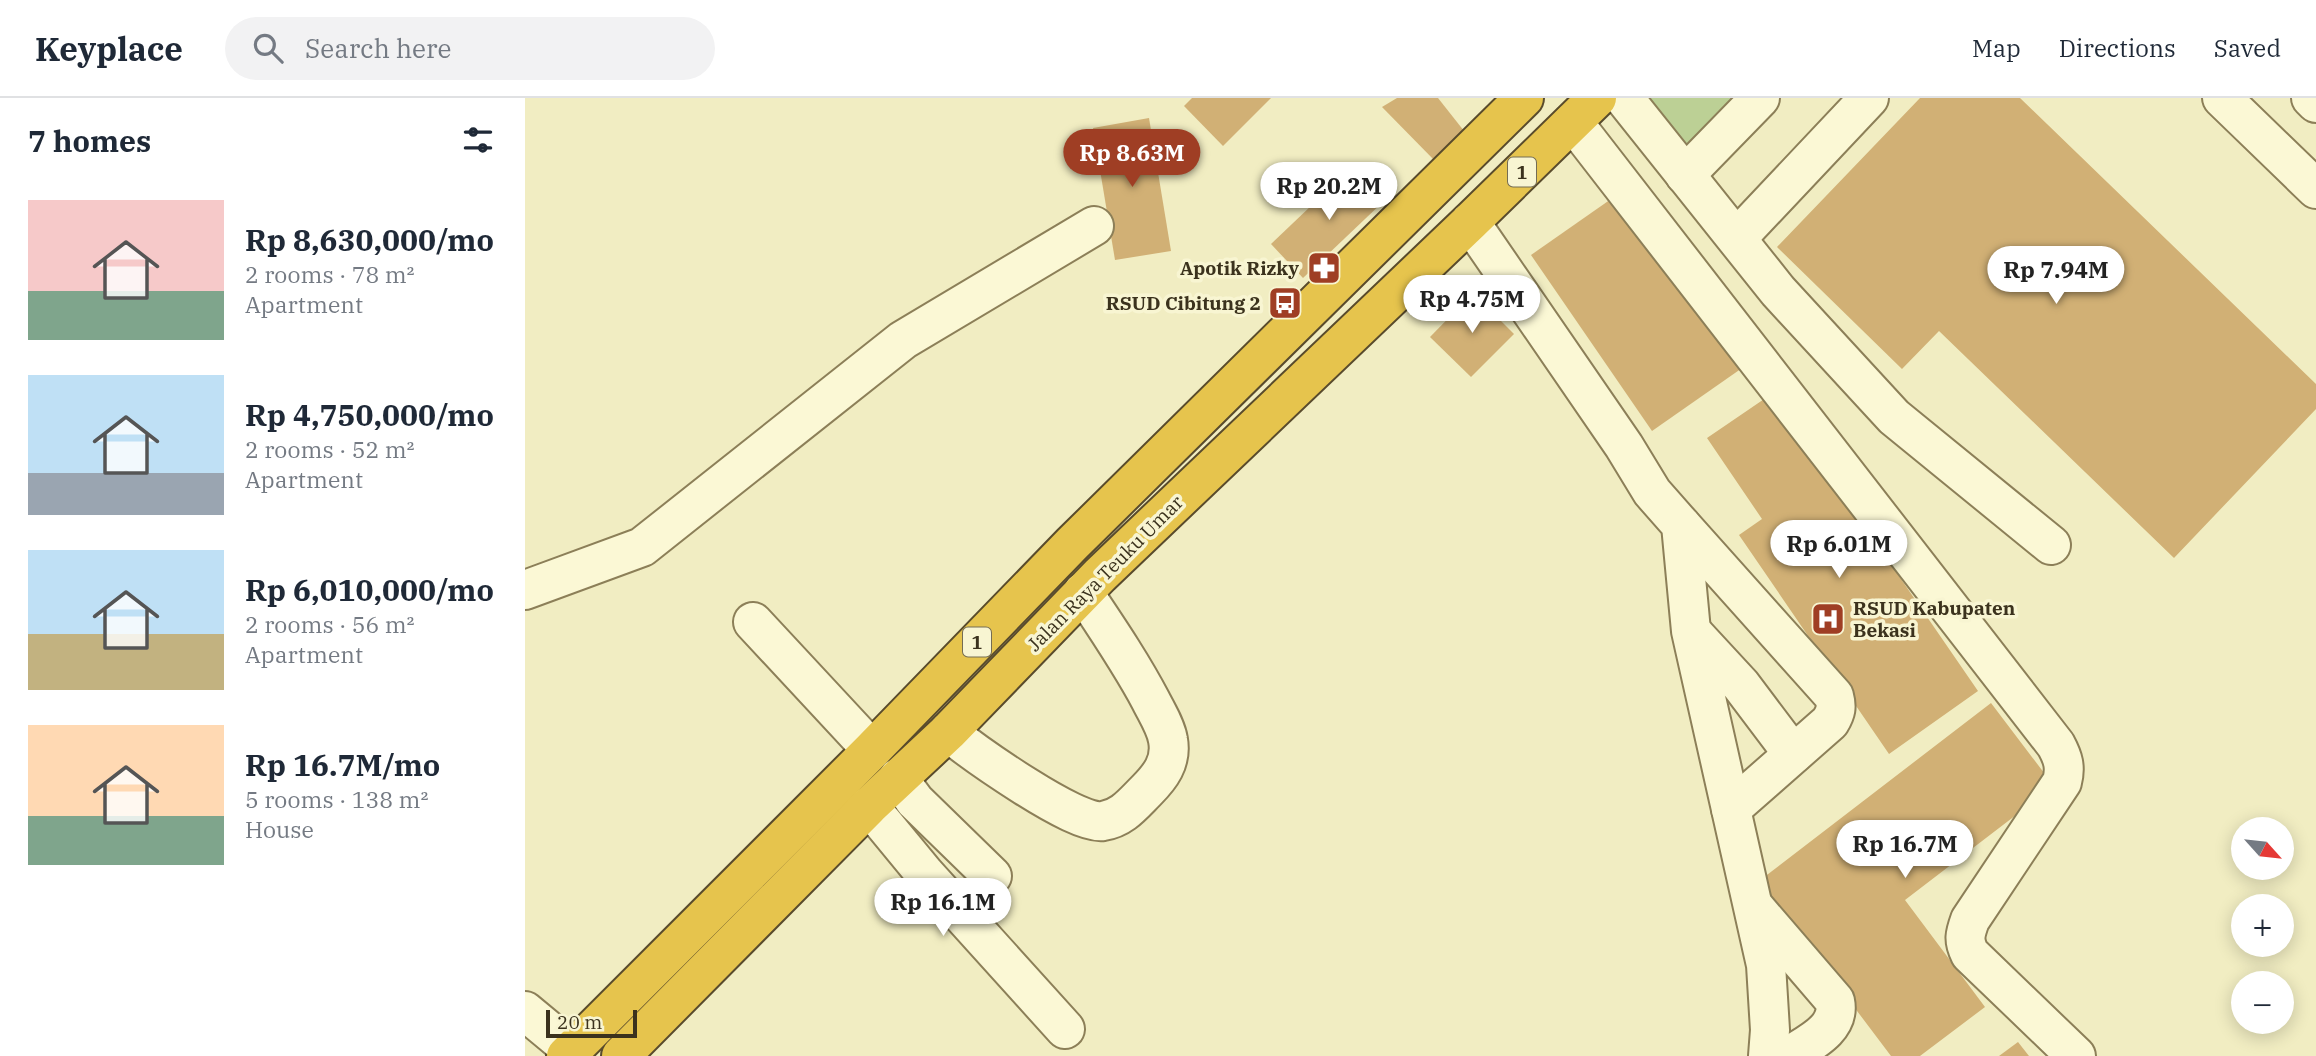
<!DOCTYPE html>
<html lang="en">
<head>
<meta charset="utf-8">
<style>
  body { margin:0; font-family:"IBM Plex Serif",serif; background:#f2f2f3; color:#1f2937; height:100vh; display:flex; flex-direction:column; font-size:26px; white-space:nowrap }
  * { box-sizing:border-box; margin:0 }
  p { font-size:23px; color:#747a83 }
  .icon { flex:none; width:38px; height:38px; fill:none; stroke:currentColor; stroke-width:2; stroke-linecap:round; stroke-linejoin:round }
  .map { position:relative; flex:1; overflow:hidden }
  .drawer { display:flex; flex-direction:column; background:#fff; width:525px }
  .drawer>* { flex:none }
  .needle { width:46px; rotate:117deg }
  .tools { position:absolute; left:1706px; top:719px; display:grid; gap:14px }
  .tools a { display:grid; place-items:center; width:63px; height:63px; border-radius:50%; background:#fff; box-shadow:0 4px 18px #0003; font-size:35px }
  .scale { position:absolute; left:21px; bottom:18px; width:91px; box-sizing:border-box; padding-left:7px; border:4px solid #3b321d; border-top:0; font-size:19px; line-height:24px; white-space:nowrap; color:#3b321d; -webkit-text-stroke:5px #f8f5d2; paint-order:stroke }
  .price { position:absolute; translate:-50% -60px; padding:0 16px; border-radius:24px; background:#fff; color:#222; font-size:23px; line-height:46px; filter:drop-shadow(0 2px 4px #0008) }
  .price::after { content:''; position:absolute; left:50%; top:42px; width:21px; height:16px; margin-left:-10px; background:inherit; clip-path:polygon(0 0,100% 0,50% 100%) }
  .price.selected { background:#9f3e24; color:#fff }
  ul { padding:0; list-style:none }
  li { display:flex; align-items:center; gap:21px; height:175px; padding:0 28px }
  li span { display:grid; place-items:center; flex:none; width:196px; height:140px; border-radius:0px; color:#555 }
  li>.icon { margin-inline-start:auto }
  span .icon { width:84px; height:84px; fill:#fffc; stroke-width:1 }
  li b { font-size:30px }
  h2 { display:flex; justify-content:space-between; align-items:center; height:84px; padding:0 28px; font-size:30px }
  header { display:flex; align-items:center; gap:42px; box-sizing:border-box; height:98px; padding:0 35px; background:#fff; border-bottom:2px solid #e0e1e3 }
  header strong { font-size:33px }
  nav { display:flex; gap:38px; margin-inline-start:auto; font-size:24px }
  .search { width:490px; height:63px; background:#f2f2f3; display:flex; align-items:center; gap:18px; box-sizing:border-box; padding:0 24px; border-radius:38px; color:#747a83; font-size:26px }
  main { display:flex; flex:1; min-height:0 }
  .map>svg:first-child { display:block }
</style>
</head>
<body>
<header>
<strong>Keyplace</strong>
<div class="search"><svg class="icon" aria-label="search" viewBox="0 0 24 24"><circle cx="10" cy="10" r="6"/><path d="M15 15l6 6"/></svg>Search here</div>
<nav><a>Map</a><a>Directions</a><a>Saved</a></nav>
</header>
<main>
<section class="drawer">
<h2>7 homes<svg class="icon" aria-label="filters" viewBox="0 0 24 24"><path d="M4 7h16M4 17h16"/><circle cx="9" cy="7" r="2"/><circle cx="15" cy="17" r="2"/></svg></h2>
<ul>
<li><span style="background:linear-gradient(#f6c9c9 65%,#7fa58c 0)"><svg class="icon" aria-label="home" viewBox="0 0 24 24"><path d="M3 11l9-7 9 7M6 9v11h12V9"/></svg></span><div><b>Rp 8,630,000/mo</b><p>2 rooms · 78 m²</p><p>Apartment</p></div></li>
<li><span style="background:linear-gradient(#bfe0f5 70%,#9aa5b1 0)"><svg class="icon" aria-label="home" viewBox="0 0 24 24"><path d="M3 11l9-7 9 7M6 9v11h12V9"/></svg></span><div><b>Rp 4,750,000/mo</b><p>2 rooms · 52 m²</p><p>Apartment</p></div></li>
<li><span style="background:linear-gradient(#bfe0f5 60%,#c2b280 0)"><svg class="icon" aria-label="home" viewBox="0 0 24 24"><path d="M3 11l9-7 9 7M6 9v11h12V9"/></svg></span><div><b>Rp 6,010,000/mo</b><p>2 rooms · 56 m²</p><p>Apartment</p></div></li>
<li><span style="background:linear-gradient(#ffd9b3 65%,#7fa58c 0)"><svg class="icon" aria-label="home" viewBox="0 0 24 24"><path d="M3 11l9-7 9 7M6 9v11h12V9"/></svg></span><div><b>Rp 16.7M/mo</b><p>5 rooms · 138 m²</p><p>House</p></div></li>
</ul>
</section>
<div class="map">
<svg width="1791" height="958" viewBox="0 0 1791 958">
  <rect width="100%" height="100%" fill="#f1edc2"/>
  <!-- green -->
  <path fill="#bcd095" d="M 1099,0 L 1235,0 L 1160,77 Z"/>
  <!-- building -->
  <g fill="#d1b075">
    <path d="M 667,0 L 746,0 L 698,48 L 659,8 Z"/>
    <path d="M 872,0 L 913,0 L 943,38 L 911,64 L 857,9 Z"/>
    <path d="M 1395,0 L 1495,0 L 1791,286 L 1791,311 L 1649,460 L 1414,233 L 1377,271 L 1252,149 Z"/>
    <path d="M 624,20 L 646,153 L 590,162 L 568,30 Z"/>
    <path d="M 829,67 L 861,101 L 778,180 L 746,146 Z"/>
    <path d="M 1099,92 L 1220,268 L 1127,333 L 1006,157 Z"/>
    <path d="M 948,195 L 989,236 L 946,279 L 905,239 Z"/>
    <path d="M 1248,295 L 1453,593 L 1364,656 L 1214,437 L 1237,421 L 1182,340 Z"/>
    <path d="M 1466,605 L 1529,688 L 1380,802 L 1460,909 L 1395,958 L 1366,958 L 1234,783 Z"/>
    <path d="M 1493,944 L 1504,958 L 1474,958 Z"/>
  </g>
  <g fill="none" stroke-linecap="round" stroke-linejoin="round">
    <defs>
      <g id="minor">
        <path d="M 1099,0 L 1253,193 L 1369,319 L 1526,447"/>
        <path d="M 1697,0 L 1791,91"/>
        <path d="M 1786,0 L 1791,5"/>
        <path d="M 1048,24 L 1531,647 C 1538,660 1541,669 1537,684 L 1445,822 C 1440,836 1438,842 1445,856 L 1551,958"/>
        <path d="M 1160,77 L 1235,0"/>
        <path d="M 945,124 L 1099,348 L 1127,394 L 1156,427 L 1166,533 L 1241,867 L 1245,932 L 1243,958"/>
        <path d="M 1212,140 L 1344,0"/>
        <path d="M 1156,427 L 1309,598 C 1312,609 1311,614 1305,624 L 1206,711"/>
        <path d="M 0,492 L 117,449 L 378,242 L 569,128"/>
        <path d="M 228,524 L 347,652"/>
        <path d="M 1167,534 L 1216,587 L 1268,656"/>
        <path d="M 423,634 C 448,654 551,728 578,723 C 597,720 607,707 621,693 C 635,679 647,664 643,642 C 641,629 632,615 626,603 C 606,565 582,530 558,494"/>
        <path d="M 373,680 L 390,703 L 467,778"/>
        <path d="M 344,708 L 400,776 L 540,931"/>
        <path d="M 1230,810 L 1310,903 C 1316,931 1284,945 1264,958"/>
        <path d="M 0,913 L 47,952"/>
      </g>
      <g id="highway">
        <path d="M 41,958 L 347,652 L 547,446 L 999,0"/>
        <path d="M 96,958 L 344,708 L 423,634 L 575,477 L 945,124 L 1072,0"/>
      </g>
    </defs>
    <!-- minor casing -->
    <use href="#minor" stroke="#8c7f58" stroke-width="42"/>
    <!-- highway casing -->
    <use href="#highway" stroke="#594b2c" stroke-width="42"/>
    <!-- minor -->
    <use href="#minor" stroke="#fbf8d5" stroke-width="38"/>
    <!-- highway -->
    <use href="#highway" stroke="#e6c44d" stroke-width="38"/>
  </g>
  <!-- icons -->
  <defs>
    <symbol id="pharmacy-square" viewBox="-11 -11 22 22"><rect x="-9" y="-9" width="18" height="18" rx="4" fill="#9f3e24" stroke="#f8f5d2"/><path d="M-2-6h4v4h4v4h-4v4h-4v-4h-4v-4h4Z" fill="#fff"/></symbol>
    <symbol id="bus-square" viewBox="-11 -11 22 22"><rect x="-9" y="-9" width="18" height="18" rx="4" fill="#9f3e24" stroke="#f8f5d2"/><path d="M-5-6H5V4H4V6H2V4H-2V6H-4V4H-5ZM-3.5-4V0h7V-4ZM-3.5 1.2v1.5H-2V1.2ZM2 1.2v1.5H3.5V1.2Z" fill="#fff"/></symbol>
    <symbol id="hospital-square" viewBox="-11 -11 22 22"><rect x="-9" y="-9" width="18" height="18" rx="4" fill="#9f3e24" stroke="#f8f5d2"/><path d="M-5-5h3v3.5h4V-5h3V5h-3V1.5h-4V5h-3Z" fill="#fff"/></symbol>
  </defs>
  <g fill-rule="evenodd">
    <use href="#pharmacy-square" x="780" y="151" width="38" height="38"/>
    <use href="#bus-square" x="741" y="186" width="38" height="38"/>
    <use href="#hospital-square" x="1284" y="502" width="38" height="38"/>
  </g>
  <g text-anchor="middle" dominant-baseline="central" stroke-width="7" stroke-linejoin="round" paint-order="stroke">
    <!-- shield labels -->
    <g fill="#f8f5d2" stroke="#746c53" stroke-width="2">
      <rect x="983" y="59.5" width="28" height="29" rx="5"/>
      <rect x="438" y="529.5" width="28" height="29" rx="5"/>
    </g>
    <g font-size="18" font-weight="bold" fill="#3b321d">
      <text x="997" y="74">1</text>
      <text x="452" y="544">1</text>
    </g>
    <!-- poi labels -->
    <g font-size="19" font-weight="bold" fill="#3b321d" stroke="#f8f5d2" text-anchor="end">
      <text x="774" y="170">Apotik Rizky</text>
      <text x="736" y="205">RSUD Cibitung 2</text>
      <text x="1328" y="510" text-anchor="start">RSUD Kabupaten<tspan x="1328" dy="22">Bekasi</tspan></text>
    </g>
    <!-- street labels -->
    <g font-size="19" fill="#3b321d" stroke="#f8f5d2">
      <text transform="translate(580 475) rotate(-45)">Jalan Raya Teuku Umar</text>
    </g>
  </g>
</svg>
<div class="tools">
<a><svg class="needle" viewBox="-14 -14 28 28"><path d="M0-13l5 13h-10z" fill="#e53935"/><path d="M0 13l5-13h-10z" fill="#747a83"/></svg></a>
<a>+</a>
<a>−</a>
</div>
<div class="scale">20 m</div>
<b class="price selected" style="left:607px;top:91px">Rp 8.63M</b>
<b class="price" style="left:804px;top:124px">Rp 20.2M</b>
<b class="price" style="left:1531px;top:208px">Rp 7.94M</b>
<b class="price" style="left:947px;top:237px">Rp 4.75M</b>
<b class="price" style="left:1314px;top:482px">Rp 6.01M</b>
<b class="price" style="left:1380px;top:782px">Rp 16.7M</b>
<b class="price" style="left:418px;top:840px">Rp 16.1M</b>
</div>
</main>
</body>
</html>
